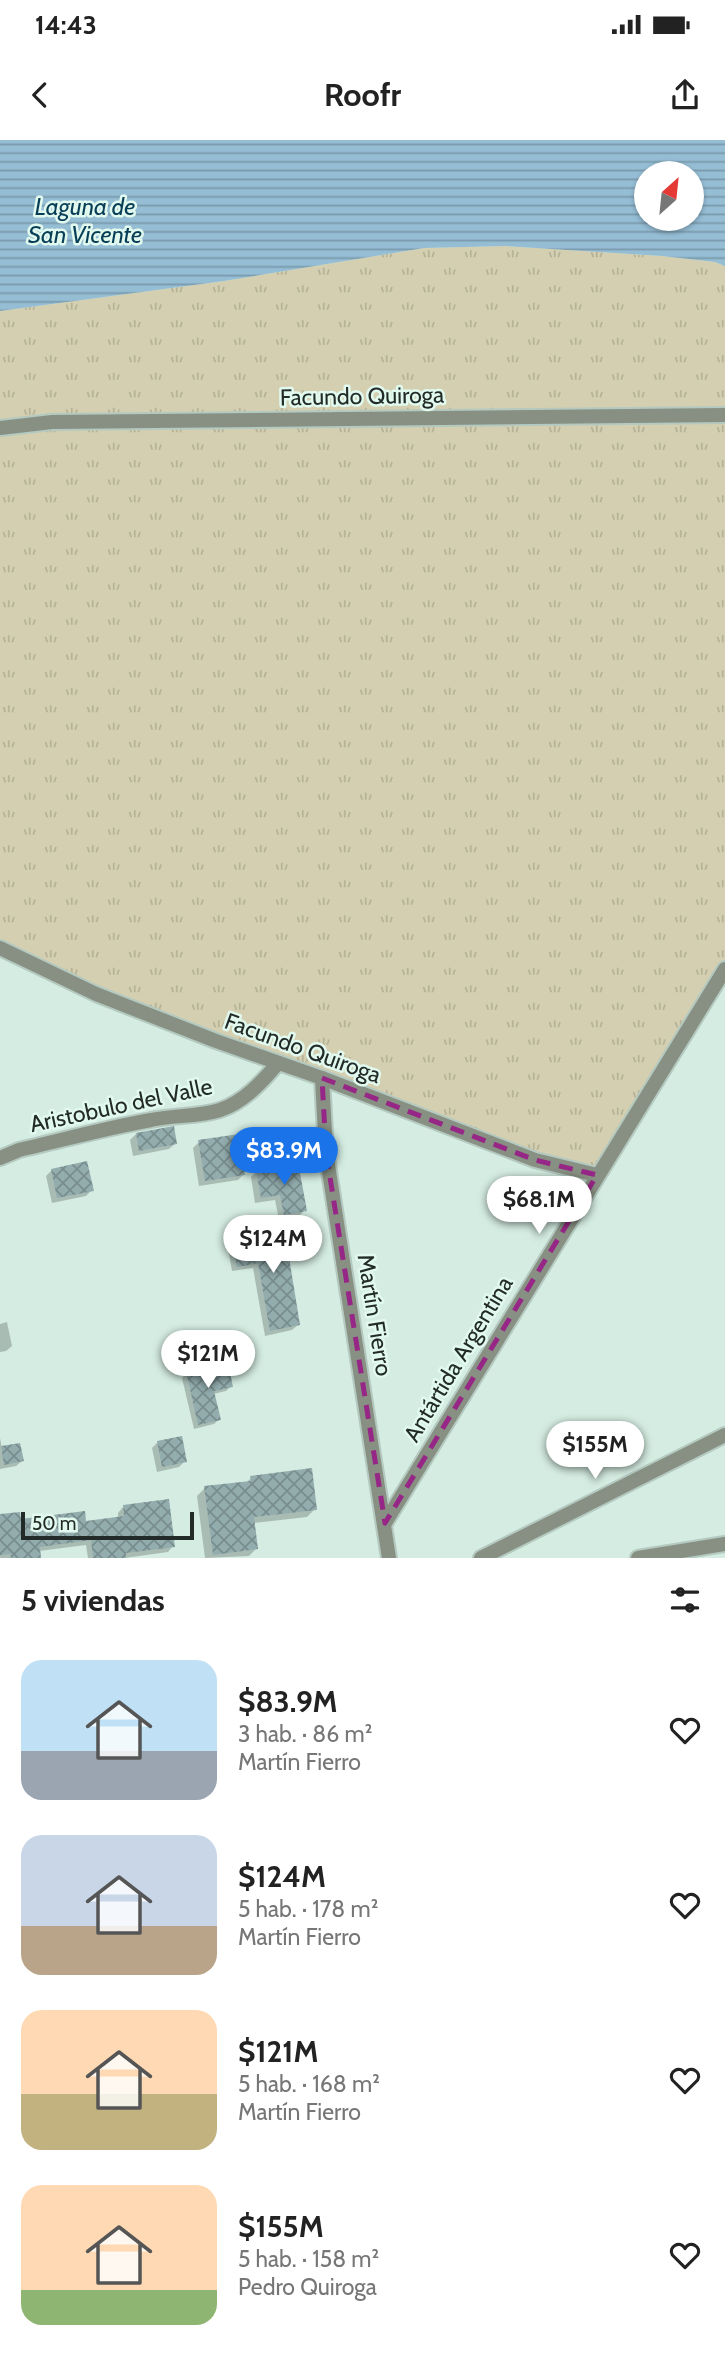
<!DOCTYPE html>
<html lang="es">
<head>
<meta charset="utf-8">
<style>
  body { margin:0; font-family:Cabin,sans-serif; background:#f2f2f2; color:#222; height:100vh; display:flex; flex-direction:column; font-size:26px; white-space:nowrap }
  * { box-sizing:border-box; margin:0 }
  p { font-size:23px; color:#767676 }
  .icon { flex:none; width:38px; height:38px; fill:none; stroke:currentColor; stroke-width:2; stroke-linecap:round; stroke-linejoin:round }
  .map { position:relative; height:1418px; overflow:hidden }
  .details { display:flex; flex-direction:column; background:#fff; flex:1 }
  .details>* { flex:none }
  .needle { width:46px; rotate:27deg }
  .buttons { position:absolute; left:634px; top:21px; display:grid; gap:14px }
  .buttons a { display:grid; place-items:center; width:70px; height:70px; border-radius:50%; background:#fff; box-shadow:0 2px 5px #0004; font-size:35px }
  .scale { position:absolute; left:21px; bottom:18px; width:173px; box-sizing:border-box; padding-left:7px; border:4px solid #222b27; border-top:0; font-size:19px; line-height:24px; white-space:nowrap; color:#222b27; -webkit-text-stroke:5px #e1f9ee; paint-order:stroke }
  .price { position:absolute; translate:-50% -60px; padding:0 16px; border-radius:24px; background:#fff; color:#222; font-size:23px; line-height:46px; filter:drop-shadow(0 2px 4px #0008) }
  .price::after { content:''; position:absolute; left:50%; top:42px; width:21px; height:16px; margin-left:-10px; background:inherit; clip-path:polygon(0 0,100% 0,50% 100%) }
  .price.on { background:#1a73e8; color:#fff }
  ul { padding:0; list-style:none }
  li { display:flex; align-items:center; gap:21px; height:175px; padding:0 21px }
  li span { display:grid; place-items:center; flex:none; width:196px; height:140px; border-radius:21px; color:#555 }
  li>.icon { margin-inline-start:auto }
  span .icon { width:84px; height:84px; fill:#fffc; stroke-width:1 }
  li b { font-size:30px }
  h2 { display:flex; justify-content:space-between; align-items:center; height:84px; padding:0 21px; font-size:30px }
  .status { display:flex; justify-content:space-between; align-items:center; height:49px; padding:0 35px; background:#fff; direction:ltr }
  .status svg { height:19px; fill:currentColor }
  header { display:flex; justify-content:space-between; align-items:center; height:91px; padding:0 21px; background:#fff; font-size:32px; font-weight:700 }
  .map>svg:first-child { display:block }
</style>
</head>
<body>
<div class="status"><b>14:43</b><svg viewBox="0 0 49 12"><path d="M0 12V9h3v3zM5 12V6h3v6zM10 12V3h3v9zM15 12V0h3v12zM26 1h20v11H26zM47 4h2v5h-2z"/></svg></div>
<header><svg class="icon" aria-label="back" viewBox="0 0 24 24"><path d="M15 5l-7 7 7 7"/></svg>Roofr<svg class="icon" aria-label="share" viewBox="0 0 24 24"><path d="M12 15V3M7 8l5-5 5 5M5 13v7h14v-7"/></svg></header>
<div class="map">
<svg width="725" height="1418" viewBox="0 0 725 1418">
  <defs>
    <pattern id="park-tufts" width="24" height="20" patternUnits="userSpaceOnUse" patternTransform="scale(1.75)"><rect width="24" height="20" fill="#d4cfb0"/><path d="M3 7l-1-3M5 7V3M7 7l1-3M15 17l-1-3M17 17v-4M19 17l1-3" fill="none" stroke="#b6b297"/></pattern>
    <pattern id="water-rules" width="6" height="5" patternUnits="userSpaceOnUse" patternTransform="scale(1.75)"><rect width="6" height="5" fill="#95bdd4"/><path d="M0 2.5h6" fill="none" stroke="#799aac"/></pattern>
    <pattern id="building-cross-hatch" width="8" height="8" patternUnits="userSpaceOnUse" patternTransform="scale(1.75)"><rect width="8" height="8" fill="#93adae"/><path d="M0 0l8 8M0 8l8-8" fill="none" stroke="#788d8e"/></pattern>
  </defs>
  <rect width="100%" height="100%" fill="#d4ece1"/>
  <!-- park -->
  <path fill="url(#park-tufts)" d="M 506,106 L 662,116 L 715,122 L 725,126 L 725,822 L 597,1035 L 322,938 L 0,808 L 0,171 L 224,141 L 424,108 Z"/>
  <!-- water -->
  <path fill="url(#water-rules)" fill-rule="evenodd" d="M 0,0 L 725,0 L 725,126 L 715,122 L 662,116 L 506,106 L 424,108 L 224,141 L 0,171 ZM 646,33 L 691,33 L 691,79 L 646,79 Z"/>
  <!-- shadow -->
  <g fill="#0003">
    <path d="M 136,994 L 175,1004 L 169,1009 L 133,1016 L 130,1000 Z"/>
    <path d="M 199,1002 L 244,1034 L 238,1040 L 199,1046 L 193,1008 Z"/>
    <path d="M 52,1030 L 92,1050 L 86,1056 L 52,1063 L 46,1036 Z"/>
    <path d="M 257,1031 L 305,1070 L 299,1076 L 279,1080 L 275,1060 L 255,1063 L 251,1037 Z"/>
    <path d="M 233,1103 L 293,1116 L 288,1121 L 298,1185 L 292,1190 L 265,1196 L 253,1128 L 232,1131 L 228,1108 Z"/>
    <path d="M 7,1182 L 12,1206 L 6,1211 L 0,1212 L 0,1184 Z"/>
    <path d="M 187,1233 L 231,1246 L 226,1251 L 213,1254 L 219,1279 L 214,1284 L 194,1289 L 182,1238 Z"/>
    <path d="M 0,1298 L 2,1308 L 22,1321 L 16,1326 L 0,1329 Z"/>
    <path d="M 158,1302 L 185,1321 L 179,1327 L 157,1332 L 152,1308 Z"/>
    <path d="M 251,1338 L 315,1369 L 307,1377 L 253,1383 L 256,1409 L 249,1416 L 205,1418 L 197,1356 L 205,1348 L 246,1343 Z"/>
    <path d="M 123,1367 L 173,1406 L 168,1412 L 125,1418 L 88,1418 L 86,1405 L 39,1411 L 40,1418 L 0,1418 L 0,1376 L 20,1381 L 85,1383 L 118,1379 L 118,1373 Z"/>
  </g>
  <!-- building -->
  <g fill="url(#building-cross-hatch)">
    <path d="M 174,986 L 177,1004 L 139,1011 L 136,993 Z"/>
    <path d="M 239,994 L 245,1035 L 205,1041 L 198,1000 Z"/>
    <path d="M 87,1021 L 94,1051 L 57,1058 L 51,1029 Z"/>
    <path d="M 298,1022 L 307,1071 L 284,1075 L 280,1055 L 261,1058 L 256,1030 Z"/>
    <path d="M 290,1091 L 295,1116 L 289,1117 L 300,1185 L 270,1191 L 258,1123 L 237,1127 L 232,1101 Z"/>
    <path d="M 228,1222 L 233,1247 L 214,1251 L 221,1280 L 198,1285 L 186,1231 Z"/>
    <path d="M 182,1296 L 187,1322 L 162,1327 L 157,1301 Z"/>
    <path d="M 20,1303 L 24,1321 L 4,1325 L 1,1306 Z"/>
    <path d="M 312,1328 L 317,1370 L 254,1377 L 258,1409 L 213,1415 L 204,1346 L 251,1341 L 250,1336 Z"/>
    <path d="M 169,1359 L 175,1407 L 126,1413 L 126,1418 L 93,1418 L 91,1400 L 40,1407 L 41,1418 L 11,1418 L 10,1414 L 0,1415 L 0,1374 L 20,1372 L 21,1379 L 85,1371 L 86,1381 L 124,1376 L 123,1365 Z"/>
  </g>
  <g fill="none" stroke-linecap="round" stroke-linejoin="round">
    <defs>
      <g id="street">
        <path d="M 0,288 L 52,282 L 725,275"/>
        <path d="M 0,808 L 96,854 L 216,901 L 322,938 L 535,1020 L 597,1035"/>
        <path d="M 322,938 L 326,1012 L 389,1418"/>
        <path d="M 0,1018 L 19,1010 C 63,1000 106,988 151,980 C 173,975 198,977 220,970 C 244,962 263,941 278,923"/>
        <path d="M 385,1383 L 725,829"/>
        <path d="M 481,1418 L 725,1295"/>
        <path d="M 638,1418 L 725,1404"/>
      </g>
    </defs>
    <!-- street casing -->
    <use href="#street" stroke="#b4c9c0" stroke-width="18"/>
    <!-- street -->
    <use href="#street" stroke="#879082" stroke-width="14"/>
  </g>
  <!-- marked area -->
  <path fill="none" stroke="#972786" stroke-width="5" stroke-dasharray="14 9" stroke-linejoin="round" d="M 322,938 L 535,1020 L 597,1035 L 385,1383 L 326,1012 Z"/>
  <g text-anchor="middle" dominant-baseline="central" stroke-width="5" stroke-linejoin="round" paint-order="stroke">
    <!-- street labels -->
    <g font-size="23" fill="#222b27" stroke="#e1f9ee">
      <text transform="translate(362 256) rotate(-1)">Facundo Quiroga</text>
      <text transform="translate(303 908) rotate(20)">Facundo Quiroga</text>
      <text transform="translate(121 965) rotate(-12)">Aristobulo del Valle</text>
      <text transform="translate(375 1175) rotate(81)">Martín Fierro</text>
      <text transform="translate(458 1219) rotate(-59)">Antártida Argentina</text>
    </g>
    <!-- water labels -->
    <g font-size="24" font-style="italic" fill="#083e56" stroke="#e1f9ee">
      <text x="85" y="66">Laguna de<tspan x="85" dy="28">San Vicente</tspan></text>
    </g>
  </g>
</svg>
<div class="buttons">
<a><svg class="needle" viewBox="-14 -14 28 28"><path d="M0-13l5 13h-10z" fill="#e53935"/><path d="M0 13l5-13h-10z" fill="#767676"/></svg></a>
</div>
<div class="scale">50 m</div>
<b class="price on" style="left:284px;top:1047px">$83.9M</b>
<b class="price" style="left:539px;top:1096px">$68.1M</b>
<b class="price" style="left:273px;top:1135px">$124M</b>
<b class="price" style="left:208px;top:1250px">$121M</b>
<b class="price" style="left:595px;top:1341px">$155M</b>
</div>
<section class="details">
<h2>5 viviendas<svg class="icon" aria-label="filters" viewBox="0 0 24 24"><path d="M4 7h16M4 17h16"/><circle cx="9" cy="7" r="2"/><circle cx="15" cy="17" r="2"/></svg></h2>
<ul>
<li><span style="background:linear-gradient(#bfe0f5 65%,#9aa5b1 0)"><svg class="icon" aria-label="home" viewBox="0 0 24 24"><path d="M3 11l9-7 9 7M6 9v11h12V9"/></svg></span><div><b>$83.9M</b><p>3 hab. · 86 m²</p><p>Martín Fierro</p></div><svg class="icon" aria-label="heart" viewBox="0 0 24 24"><path d="M12 20l-8-8c-3-5 5-10 8-4 3-6 11-1 8 4z"/></svg></li>
<li><span style="background:linear-gradient(#c9d6e8 65%,#b9a48a 0)"><svg class="icon" aria-label="home" viewBox="0 0 24 24"><path d="M3 11l9-7 9 7M6 9v11h12V9"/></svg></span><div><b>$124M</b><p>5 hab. · 178 m²</p><p>Martín Fierro</p></div><svg class="icon" aria-label="heart" viewBox="0 0 24 24"><path d="M12 20l-8-8c-3-5 5-10 8-4 3-6 11-1 8 4z"/></svg></li>
<li><span style="background:linear-gradient(#ffd9b3 60%,#c2b280 0)"><svg class="icon" aria-label="home" viewBox="0 0 24 24"><path d="M3 11l9-7 9 7M6 9v11h12V9"/></svg></span><div><b>$121M</b><p>5 hab. · 168 m²</p><p>Martín Fierro</p></div><svg class="icon" aria-label="heart" viewBox="0 0 24 24"><path d="M12 20l-8-8c-3-5 5-10 8-4 3-6 11-1 8 4z"/></svg></li>
<li><span style="background:linear-gradient(#ffd9b3 75%,#8fb573 0)"><svg class="icon" aria-label="home" viewBox="0 0 24 24"><path d="M3 11l9-7 9 7M6 9v11h12V9"/></svg></span><div><b>$155M</b><p>5 hab. · 158 m²</p><p>Pedro Quiroga</p></div><svg class="icon" aria-label="heart" viewBox="0 0 24 24"><path d="M12 20l-8-8c-3-5 5-10 8-4 3-6 11-1 8 4z"/></svg></li>
</ul>
</section>
</body>
</html>
